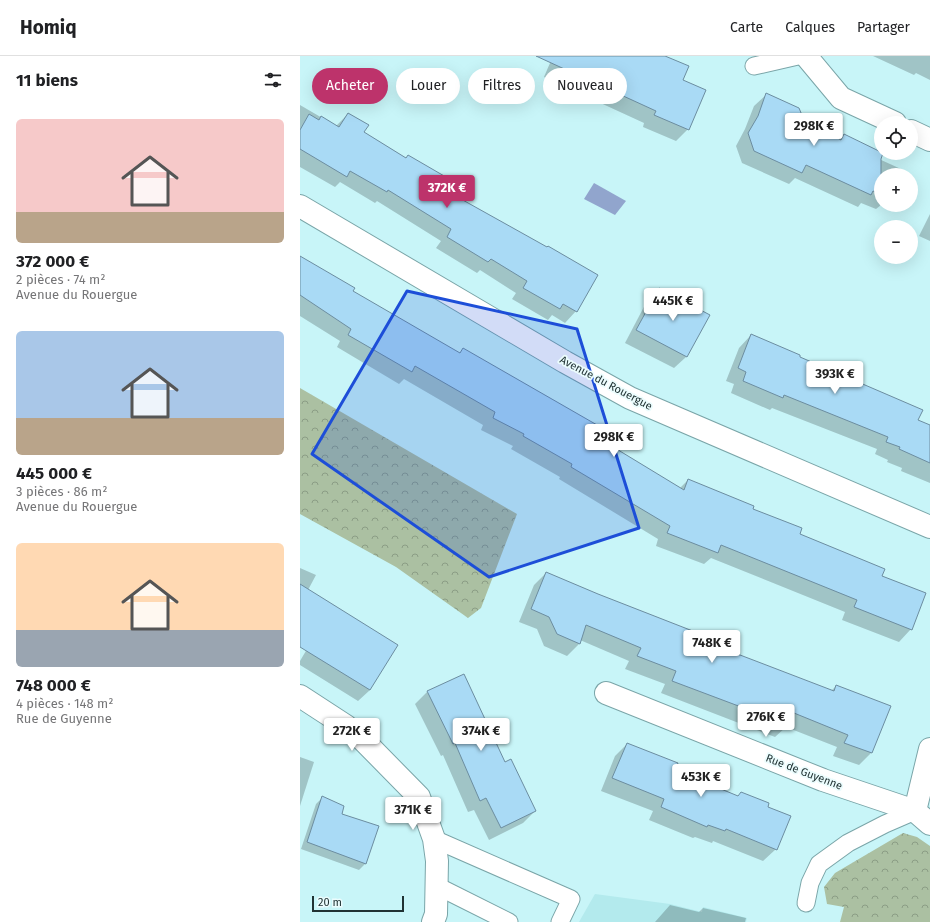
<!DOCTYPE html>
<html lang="fr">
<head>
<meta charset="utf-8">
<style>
  body { margin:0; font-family:"Fira Sans",sans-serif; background:#f6f6f6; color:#202124; height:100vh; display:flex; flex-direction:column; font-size:15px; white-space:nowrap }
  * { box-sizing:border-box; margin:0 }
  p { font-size:13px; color:#757577 }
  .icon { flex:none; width:22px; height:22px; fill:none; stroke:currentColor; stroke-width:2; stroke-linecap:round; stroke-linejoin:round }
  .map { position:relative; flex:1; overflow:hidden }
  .details { display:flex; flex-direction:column; background:#fff; width:300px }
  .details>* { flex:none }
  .banner { position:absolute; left:12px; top:12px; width:380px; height:36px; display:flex; gap:8px }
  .fabs { position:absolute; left:574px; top:60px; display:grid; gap:8px }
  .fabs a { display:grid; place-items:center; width:44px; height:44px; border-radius:50%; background:#fff; box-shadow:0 4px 16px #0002; font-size:20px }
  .scale { position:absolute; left:12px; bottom:10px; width:92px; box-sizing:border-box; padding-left:4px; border:2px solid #203233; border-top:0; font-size:11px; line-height:14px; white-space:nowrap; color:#203233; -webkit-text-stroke:3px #ebfcfd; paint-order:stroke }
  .price { position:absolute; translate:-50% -34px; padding:0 9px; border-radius:4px; background:#fff; color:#222; font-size:13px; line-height:26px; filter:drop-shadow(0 1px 2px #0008) }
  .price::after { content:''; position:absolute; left:50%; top:24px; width:12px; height:9px; margin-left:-6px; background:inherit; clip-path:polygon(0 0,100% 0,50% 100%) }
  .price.active { background:#bd336b; color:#fff }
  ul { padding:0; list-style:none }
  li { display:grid; align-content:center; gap:8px; height:212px; padding:0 16px }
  li span { display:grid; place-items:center; height:124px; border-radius:6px; color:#555 }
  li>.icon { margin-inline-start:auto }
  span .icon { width:72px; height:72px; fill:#fffc; stroke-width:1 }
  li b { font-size:17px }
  h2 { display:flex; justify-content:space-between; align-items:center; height:48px; padding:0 16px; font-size:17px }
  .chip { padding:0 14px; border-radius:18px; background:#fff; box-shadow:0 4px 16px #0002; font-size:14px; line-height:36px }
  .chip.active { background:#bd336b; color:#fff }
  header { display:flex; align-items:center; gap:24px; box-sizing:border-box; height:56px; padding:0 20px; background:#fff; border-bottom:1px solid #e0e0e0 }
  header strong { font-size:19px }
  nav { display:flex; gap:22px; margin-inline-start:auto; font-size:14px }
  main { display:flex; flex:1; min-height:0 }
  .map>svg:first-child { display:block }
</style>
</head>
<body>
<header>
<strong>Homiq</strong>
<nav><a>Carte</a><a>Calques</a><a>Partager</a></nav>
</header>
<main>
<section class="details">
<h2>11 biens<svg class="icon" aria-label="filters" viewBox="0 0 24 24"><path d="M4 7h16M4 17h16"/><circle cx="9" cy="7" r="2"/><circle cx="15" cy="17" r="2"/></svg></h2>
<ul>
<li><span style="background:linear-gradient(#f6c9c9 75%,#b9a48a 0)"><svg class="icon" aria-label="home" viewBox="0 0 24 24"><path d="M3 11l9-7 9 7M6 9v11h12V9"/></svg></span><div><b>372 000 €</b><p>2 pièces · 74 m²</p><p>Avenue du Rouergue</p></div></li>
<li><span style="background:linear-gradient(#a9c7e8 70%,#b9a48a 0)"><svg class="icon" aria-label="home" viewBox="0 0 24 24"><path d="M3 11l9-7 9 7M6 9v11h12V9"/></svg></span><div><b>445 000 €</b><p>3 pièces · 86 m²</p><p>Avenue du Rouergue</p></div></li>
<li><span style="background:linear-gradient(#ffd9b3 70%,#9aa5b1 0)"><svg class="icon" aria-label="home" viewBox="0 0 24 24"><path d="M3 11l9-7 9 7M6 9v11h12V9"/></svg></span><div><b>748 000 €</b><p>4 pièces · 148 m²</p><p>Rue de Guyenne</p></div></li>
</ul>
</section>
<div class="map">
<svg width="630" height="866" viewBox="0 0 630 866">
  <defs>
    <pattern id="park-crowns" width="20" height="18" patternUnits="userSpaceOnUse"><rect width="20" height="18" fill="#abc0a2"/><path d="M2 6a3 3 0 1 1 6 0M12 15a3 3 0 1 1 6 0" fill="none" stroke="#8b9d85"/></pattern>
  </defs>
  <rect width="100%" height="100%" fill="#c8f5f8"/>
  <!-- built -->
  <path fill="#b3eaed" d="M 295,838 L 370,848 L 402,856 L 403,851 L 447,862 L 446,866 L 279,866 Z"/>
  <!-- park -->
  <g fill="url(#park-crowns)">
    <path d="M 0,332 L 217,458 L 181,552 L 168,562 L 96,511 L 0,458 Z"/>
    <path d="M 603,777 L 617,781 L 630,790 L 630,866 L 540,866 L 544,851 L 527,848 L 524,831 L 535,817 Z"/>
  </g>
  <!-- water -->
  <path fill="#91a5cd" d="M 294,127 L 326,145 L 315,159 L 284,143 Z"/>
  <!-- shadow -->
  <g fill="#0003">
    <path d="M 253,0 L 363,0 L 382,25 L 388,73 L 376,85 L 343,71 L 344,67 L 244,21 Z"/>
    <path d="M 573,0 L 630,0 L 630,24 L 616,17 L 614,19 Z"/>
    <path d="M 467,38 L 503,65 L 539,84 L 544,79 L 579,103 L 601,113 L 599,119 L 581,119 L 581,149 L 576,153 L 561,147 L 558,151 L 495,122 L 489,128 L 442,107 L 436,90 L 445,73 L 454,50 Z"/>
    <path d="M 0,49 L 36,70 L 48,58 L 63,76 L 106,102 L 108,100 L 151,138 L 276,255 L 265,267 L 252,259 L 248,264 L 212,243 L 216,237 L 180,214 L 177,217 L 136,192 L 141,185 L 77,145 L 75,147 L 40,126 L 35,131 L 0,111 Z"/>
    <path d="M 630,158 L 630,185 L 619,180 Z"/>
    <path d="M 0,201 L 52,235 L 159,298 L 163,294 L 303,387 L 380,432 L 388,424 L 451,454 L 581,520 L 611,573 L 599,586 L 542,564 L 545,556 L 411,502 L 404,508 L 356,490 L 358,483 L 259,423 L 260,421 L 211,393 L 213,390 L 181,374 L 183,369 L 104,323 L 99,328 L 37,291 L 40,285 L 0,260 Z"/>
    <path d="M 359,233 L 386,301 L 374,312 L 325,287 L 347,245 Z"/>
    <path d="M 451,279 L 498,302 L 617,365 L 630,370 L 630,427 L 601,415 L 602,412 L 587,406 L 588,404 L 575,398 L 577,393 L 472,352 L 470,354 L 431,337 L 434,328 L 426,325 L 439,292 Z"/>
    <path d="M 0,512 L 16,519 L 8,534 L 70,634 L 58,645 L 0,609 L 0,605 L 10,588 L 0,583 Z"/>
    <path d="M 246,517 L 298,539 L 402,580 L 404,578 L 425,594 L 531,635 L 536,630 L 571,697 L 559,709 L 533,700 L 537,691 L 486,671 L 475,681 L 361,637 L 365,628 L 325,613 L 329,605 L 280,584 L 279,588 L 267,600 L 244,590 L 237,573 L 219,566 L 234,529 Z"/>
    <path d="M 127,636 L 204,707 L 235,755 L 223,767 L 189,784 L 174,754 L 168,756 L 143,699 L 141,700 L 115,648 Z"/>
    <path d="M 327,688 L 374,715 L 438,741 L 467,751 L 476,793 L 463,805 L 413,785 L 412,787 L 395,781 L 393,782 L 349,764 L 353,755 L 301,735 L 315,700 Z"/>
    <path d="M 0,701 L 14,706 L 0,750 Z"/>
    <path d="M 22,742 L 40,758 L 66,807 L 59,814 L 1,793 L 16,748 Z"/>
    <path d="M 370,849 L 399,856 L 403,852 L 446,862 L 445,866 L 355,866 Z"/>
  </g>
  <!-- building -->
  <g fill="#a9daf5" stroke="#6c8da0">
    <path d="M 236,0 L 365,0 L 389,10 L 383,24 L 406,34 L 389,74 L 354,59 L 356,55 Z"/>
    <path d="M 466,37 L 499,52 L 504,64 L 541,84 L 544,78 L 583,97 L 581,103 L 581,138 L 573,135 L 571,139 L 506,109 L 502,117 L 454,95 L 448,77 L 458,60 Z"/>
    <path d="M 48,57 L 69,69 L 64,76 L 106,102 L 108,99 L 158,128 L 152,138 L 247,191 L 248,190 L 298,219 L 277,256 L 263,248 L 260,253 L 223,232 L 227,225 L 191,203 L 188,206 L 147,181 L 151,173 L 88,134 L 87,136 L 50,115 L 47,121 L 0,93 L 0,74 L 9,58 L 19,64 L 21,60 L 39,71 Z"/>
    <path d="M 0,200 L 55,232 L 53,235 L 160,297 L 163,292 L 311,377 L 305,386 L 384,434 L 388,423 L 454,450 L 453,453 L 502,472 L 500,478 L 585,513 L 582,520 L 626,537 L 612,574 L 554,551 L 557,544 L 421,489 L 418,497 L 367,477 L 370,470 L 271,411 L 272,408 L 223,380 L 224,378 L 193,362 L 195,356 L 115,310 L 112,316 L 48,279 L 51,273 L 0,239 Z"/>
    <path d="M 359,232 L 410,259 L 387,301 L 336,274 Z"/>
    <path d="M 451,278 L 500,299 L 500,301 L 623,354 L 618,364 L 630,369 L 630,407 L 599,393 L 600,391 L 586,386 L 588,381 L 484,339 L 483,342 L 443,325 L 446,316 L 438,312 Z"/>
    <path d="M 246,516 L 298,538 L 403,579 L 404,576 L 429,587 L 427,594 L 534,635 L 536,629 L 591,650 L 572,697 L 544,687 L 548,679 L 494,657 L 489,669 L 372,625 L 376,615 L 337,600 L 341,592 L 286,569 L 280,588 L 257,578 L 249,561 L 231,553 Z"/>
    <path d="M 0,528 L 98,589 L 70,634 L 0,591 Z"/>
    <path d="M 164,618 L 205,706 L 211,703 L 236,755 L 201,772 L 186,742 L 180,745 L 155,687 L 153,688 L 127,635 Z"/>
    <path d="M 327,687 L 378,707 L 375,714 L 438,740 L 441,736 L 469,747 L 468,751 L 491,760 L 477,794 L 426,773 L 425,775 L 408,769 L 407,771 L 361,751 L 364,743 L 312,722 Z"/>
    <path d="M 22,740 L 44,750 L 42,758 L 79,770 L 66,808 L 7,786 Z"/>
  </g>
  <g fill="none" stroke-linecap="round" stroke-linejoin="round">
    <defs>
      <g id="lane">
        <path d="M 454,10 L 498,0"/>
        <path d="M 134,783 L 271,843 L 260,866"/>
        <path d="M 137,830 L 209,866"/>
        <path d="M 506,847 L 510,827 L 519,808 L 548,787 L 585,768 L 615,755"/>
      </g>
      <g id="street">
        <path d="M 506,0 L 541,42 L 595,67"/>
        <path d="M 611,75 L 630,84"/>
        <path d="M 0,150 L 265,306 L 330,342 L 630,471"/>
        <path d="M 306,637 L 523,724 L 615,755"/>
        <path d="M 0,640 L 46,670 L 62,683 L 119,741 L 134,783 L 137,805 L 136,858 L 133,866"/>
        <path d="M 630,693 L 615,755 L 630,768"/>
      </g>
    </defs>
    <!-- lane casing -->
    <use href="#lane" stroke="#7aa5a8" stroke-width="19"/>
    <!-- street casing -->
    <use href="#street" stroke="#7aa5a8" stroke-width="24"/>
    <!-- lane -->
    <use href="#lane" stroke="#fff" stroke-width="17"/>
    <!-- street -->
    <use href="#street" stroke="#fff" stroke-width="22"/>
  </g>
  <!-- marked area -->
  <path fill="#1d4ed8" fill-opacity="0.2" stroke="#1d4ed8" stroke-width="3" stroke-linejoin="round" d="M 107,235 L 277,273 L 339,472 L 189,521 L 12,398 Z"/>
  <g text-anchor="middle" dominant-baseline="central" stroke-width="3.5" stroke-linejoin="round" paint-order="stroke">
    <!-- street labels -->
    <g font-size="11" fill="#203233" stroke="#ebfcfd">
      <text transform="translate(306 327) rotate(28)">Avenue du Rouergue</text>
      <text transform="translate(504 716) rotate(21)">Rue de Guyenne</text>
    </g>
  </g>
</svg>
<div class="fabs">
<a><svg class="icon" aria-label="locate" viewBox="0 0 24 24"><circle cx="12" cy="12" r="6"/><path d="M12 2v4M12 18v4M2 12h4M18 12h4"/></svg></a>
<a>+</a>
<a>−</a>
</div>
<div class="scale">20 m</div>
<b class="price" style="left:514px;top:91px">298K €</b>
<b class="price active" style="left:147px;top:153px">372K €</b>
<b class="price" style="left:373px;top:266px">445K €</b>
<b class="price" style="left:535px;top:339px">393K €</b>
<b class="price" style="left:314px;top:402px">298K €</b>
<b class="price" style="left:412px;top:608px">748K €</b>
<b class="price" style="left:466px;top:682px">276K €</b>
<b class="price" style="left:52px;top:696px">272K €</b>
<b class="price" style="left:181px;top:696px">374K €</b>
<b class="price" style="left:401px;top:742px">453K €</b>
<b class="price" style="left:113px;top:775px">371K €</b>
<div class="banner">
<a class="chip active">Acheter</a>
<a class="chip">Louer</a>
<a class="chip">Filtres</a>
<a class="chip">Nouveau</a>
</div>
</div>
</main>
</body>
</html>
